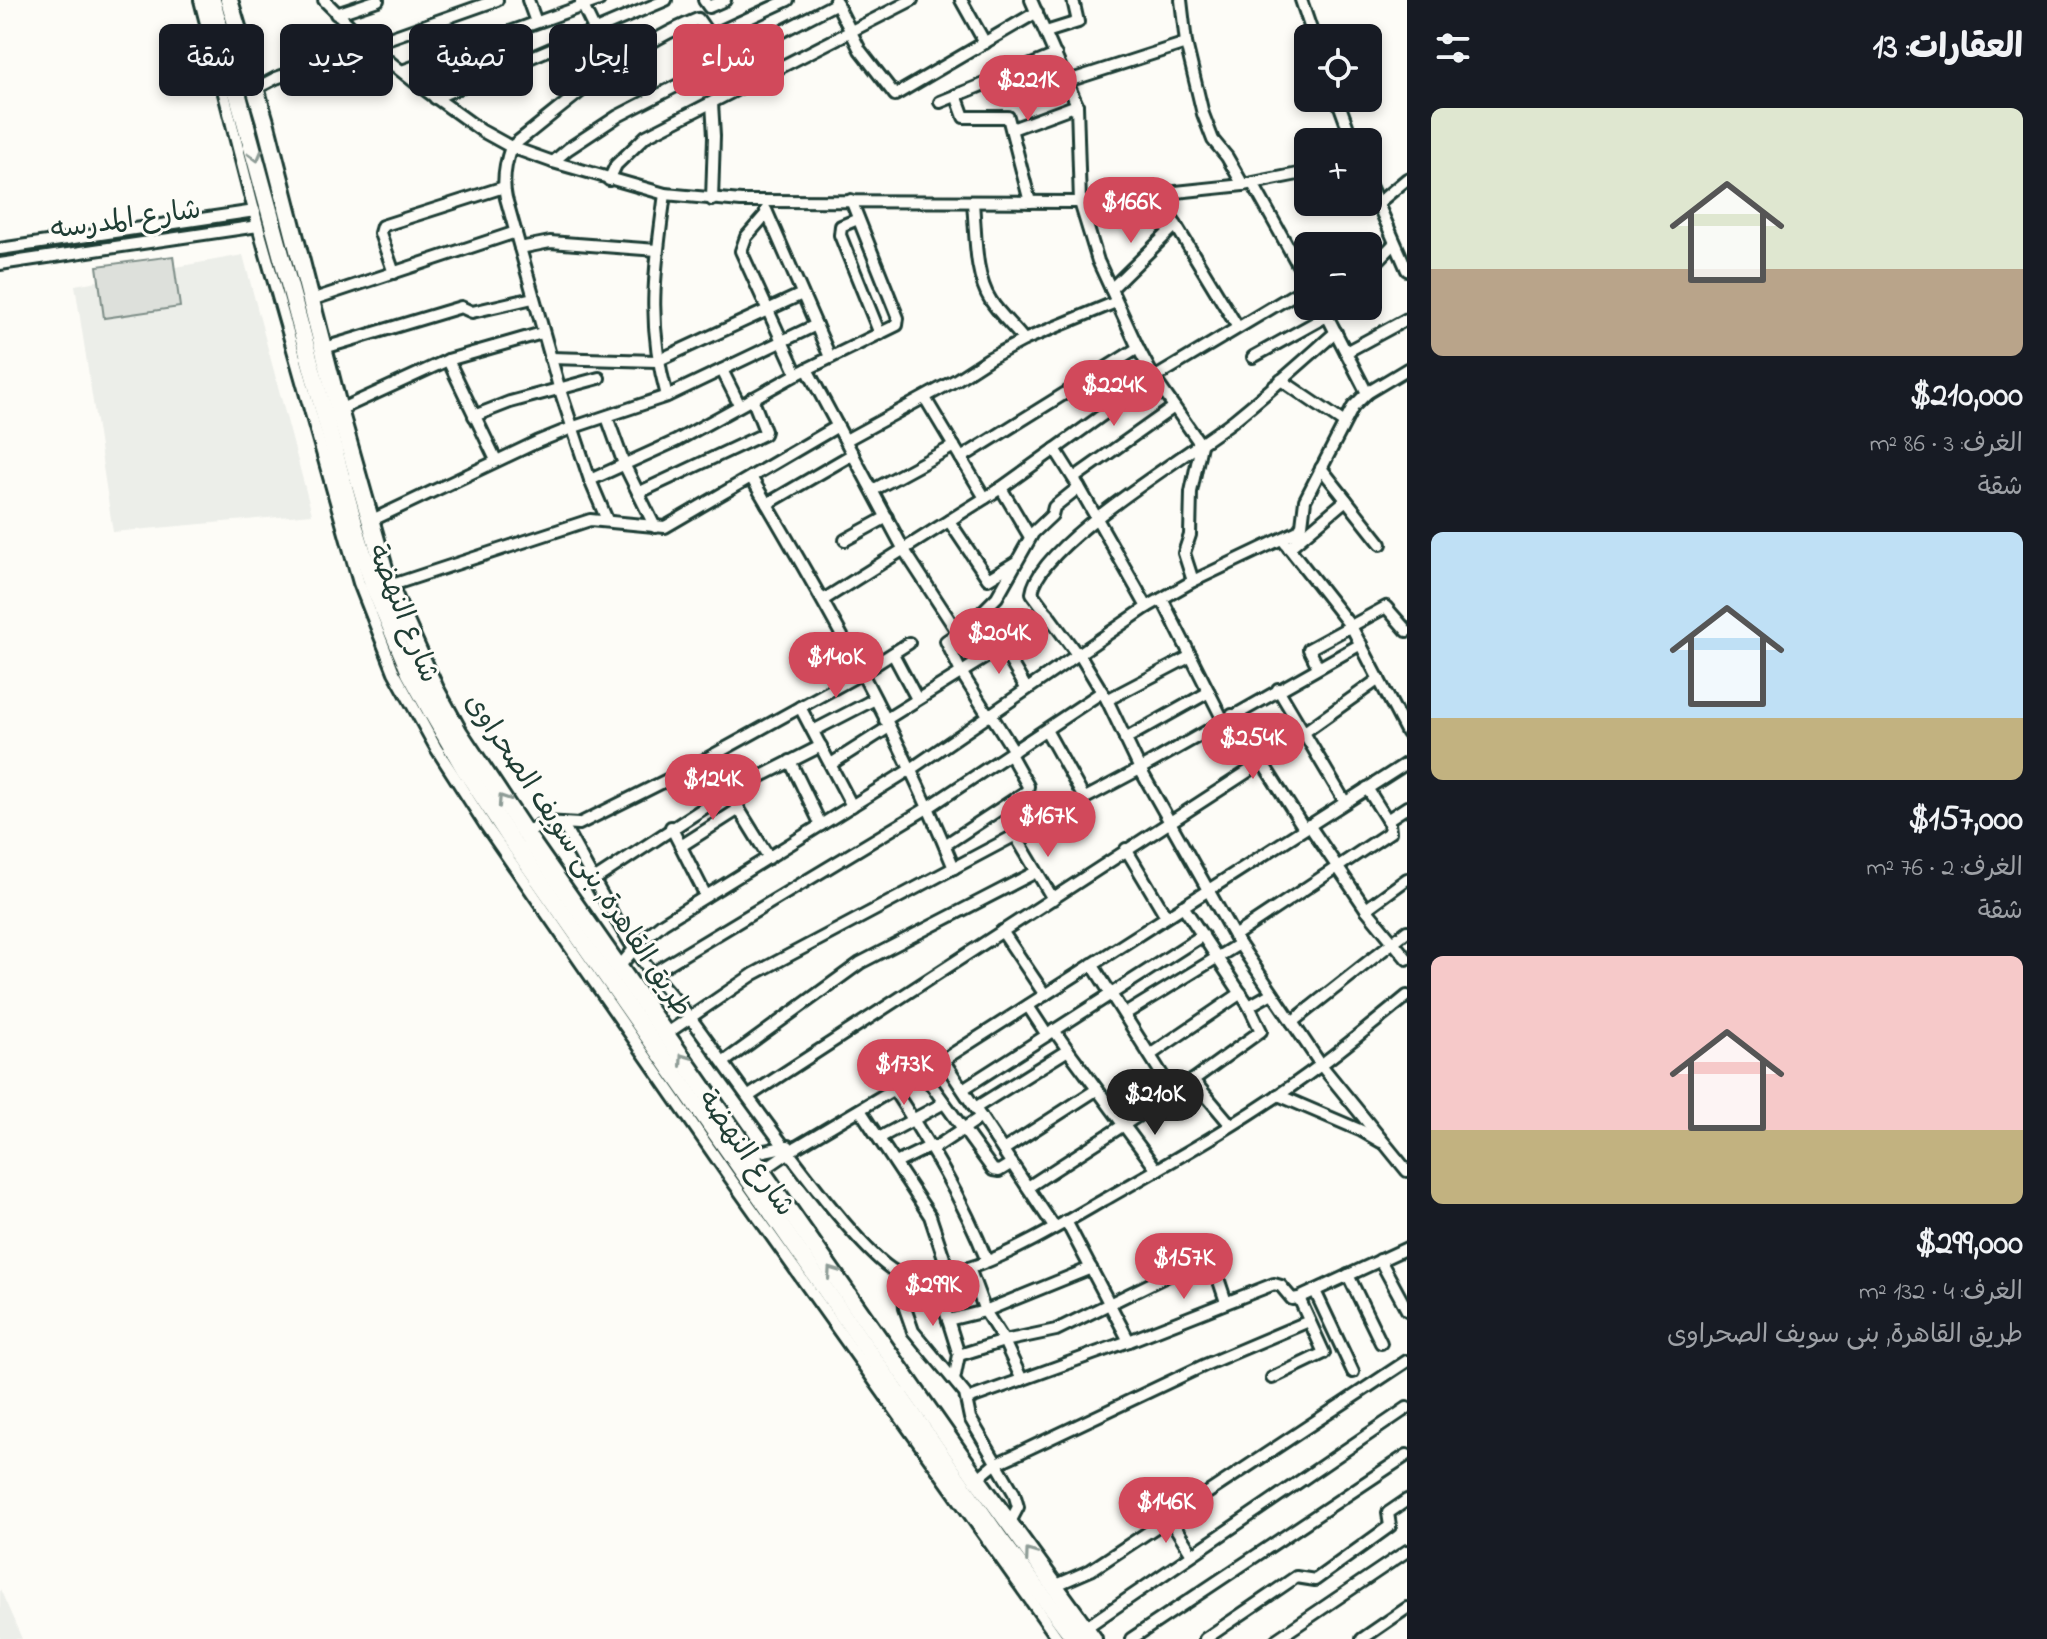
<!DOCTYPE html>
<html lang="ar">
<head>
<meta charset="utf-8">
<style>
  body { margin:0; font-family:"Indie Flower","Playpen Sans Arabic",sans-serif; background:#20242c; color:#f1f3f6; direction:rtl; height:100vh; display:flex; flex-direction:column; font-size:30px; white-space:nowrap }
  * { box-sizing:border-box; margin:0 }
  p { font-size:26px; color:#9ea1a6 }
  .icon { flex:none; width:44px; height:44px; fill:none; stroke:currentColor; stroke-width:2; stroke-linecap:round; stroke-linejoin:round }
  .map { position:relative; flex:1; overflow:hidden; direction:ltr }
  .sheet { display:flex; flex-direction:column; background:#171b24; width:640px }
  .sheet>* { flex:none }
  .guide { position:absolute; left:24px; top:24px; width:760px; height:72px; direction:rtl; display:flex; gap:16px }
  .tools { position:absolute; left:1294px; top:24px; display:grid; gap:16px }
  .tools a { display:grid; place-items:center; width:88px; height:88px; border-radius:12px; background:#171b24; box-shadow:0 4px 12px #0003; font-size:40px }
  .price { position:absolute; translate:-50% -68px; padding:0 18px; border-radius:28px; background:#d1495b; color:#fff; font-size:26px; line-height:52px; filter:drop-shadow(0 2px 4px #0008) }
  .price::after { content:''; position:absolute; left:50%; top:48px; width:24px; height:18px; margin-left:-12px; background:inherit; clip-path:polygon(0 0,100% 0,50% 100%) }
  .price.active { background:#222; color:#fff }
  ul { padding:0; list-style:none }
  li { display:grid; align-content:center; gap:16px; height:424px; padding:0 24px }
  li span { display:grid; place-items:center; height:248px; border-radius:12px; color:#555 }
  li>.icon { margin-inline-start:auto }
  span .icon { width:144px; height:144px; fill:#fffc; stroke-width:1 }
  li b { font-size:34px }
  h2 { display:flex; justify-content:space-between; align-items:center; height:96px; padding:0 24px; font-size:34px }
  .tag { padding:0 28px; border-radius:12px; background:#171b24; box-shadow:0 4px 12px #0003; font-size:28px; line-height:72px }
  .tag.active { background:#d1495b; color:#fff }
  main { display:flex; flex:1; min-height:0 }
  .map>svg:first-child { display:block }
</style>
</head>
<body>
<main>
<section class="sheet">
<h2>العقارات: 13<svg class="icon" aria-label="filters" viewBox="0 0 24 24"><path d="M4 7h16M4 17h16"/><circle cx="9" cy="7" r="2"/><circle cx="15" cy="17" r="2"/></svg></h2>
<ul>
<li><span style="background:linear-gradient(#dfe7d0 65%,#b9a48a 0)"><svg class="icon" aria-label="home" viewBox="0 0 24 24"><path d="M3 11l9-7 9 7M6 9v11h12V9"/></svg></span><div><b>$210,000</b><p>الغرف: 3 · 86 m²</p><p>شقة</p></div></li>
<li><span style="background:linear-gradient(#bfe0f5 75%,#c2b280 0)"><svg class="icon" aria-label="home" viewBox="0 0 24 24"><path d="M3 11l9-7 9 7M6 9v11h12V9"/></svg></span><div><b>$157,000</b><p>الغرف: 2 · 76 m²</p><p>شقة</p></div></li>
<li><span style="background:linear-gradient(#f6c9c9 70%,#c2b280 0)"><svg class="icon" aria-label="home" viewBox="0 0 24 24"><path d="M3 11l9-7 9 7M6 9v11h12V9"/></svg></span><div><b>$299,000</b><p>الغرف: 4 · 132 m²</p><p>طريق القاهرة, بنى سويف الصحراوى</p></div></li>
</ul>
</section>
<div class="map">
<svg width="1407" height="1639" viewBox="0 0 1407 1639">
  <rect width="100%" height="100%" fill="#fdfcf7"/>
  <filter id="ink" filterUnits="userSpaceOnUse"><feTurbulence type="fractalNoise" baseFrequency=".0125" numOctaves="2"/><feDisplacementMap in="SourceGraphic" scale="16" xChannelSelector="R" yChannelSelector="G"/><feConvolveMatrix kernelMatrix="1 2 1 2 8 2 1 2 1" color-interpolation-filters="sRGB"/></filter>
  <g filter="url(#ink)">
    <!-- built -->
    <g fill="#eceee9">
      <path d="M 243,255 L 312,514 L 113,532 L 75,285 Z"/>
      <path d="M 0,1589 L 22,1639 L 0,1639 Z"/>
    </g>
    <!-- green -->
    <path fill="#dde0db" stroke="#7e8e88" stroke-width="2" d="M 173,256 L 180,307 L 104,318 L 97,266 Z"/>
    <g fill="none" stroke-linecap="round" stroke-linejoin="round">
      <defs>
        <g id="street">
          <path d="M 200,0 L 258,226 L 359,583 L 394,672 L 436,748 L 486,826 L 728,1175 L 1058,1639"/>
          <path d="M 324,0 L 370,46 L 421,87 L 482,131 L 511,147 L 553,162 L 665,194 L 741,201 L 1080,202 L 1243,185 L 1308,172"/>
          <path d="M 528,0 L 536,22"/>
          <path d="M 704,0 L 709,7 L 725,0"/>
          <path d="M 835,0 L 860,50 L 895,95 L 1037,12"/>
          <path d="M 961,0 L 985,43"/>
          <path d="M 1031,0 L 1077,105 L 1080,202 L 1098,261 L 1138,348 L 1154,378 L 1201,445 L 1191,492 L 1190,535 L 1184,553 L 1193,581"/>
          <path d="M 1181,0 L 1186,43 L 1203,114 L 1213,140 L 1227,157 L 1243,185"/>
          <path d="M 1301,0 L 1314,38"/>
          <path d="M 581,2 L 613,68"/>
          <path d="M 336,14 L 378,0"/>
          <path d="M 1046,32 L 1078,22 L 1073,0"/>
          <path d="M 402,71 L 599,0"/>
          <path d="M 1068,81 L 1186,43"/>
          <path d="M 255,89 L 276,78 L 497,0"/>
          <path d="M 956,95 L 964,117 L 1008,117 L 1030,202"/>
          <path d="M 435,98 L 666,0"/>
          <path d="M 1337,98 L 1353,142"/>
          <path d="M 940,102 L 1056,55"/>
          <path d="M 712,103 L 714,136 L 712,200"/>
          <path d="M 1012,129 L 1077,105"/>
          <path d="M 553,162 L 568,149 L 618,116 L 837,3"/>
          <path d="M 609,180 L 616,165 L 646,136 L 912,0"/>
          <path d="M 1368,181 L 1407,270"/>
          <path d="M 1253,184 L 1308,283"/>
          <path d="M 1158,196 L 1237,326"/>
          <path d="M 973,203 C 976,233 974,275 991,301 C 1000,315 1014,327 1024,340"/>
          <path d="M 1377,204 L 1407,179"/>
          <path d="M 766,210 L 830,357"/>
          <path d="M 767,213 L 746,237 L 741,251 L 797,374"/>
          <path d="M 858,219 L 841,226 L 840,235 L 880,334"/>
          <path d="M 520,248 L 550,242 L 657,250"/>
          <path d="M 0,249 L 255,211"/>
          <path d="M 0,264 L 258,226"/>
          <path d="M 1368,271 L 1394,244"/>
          <path d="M 394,273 L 380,233 L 382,226 L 504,187"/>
          <path d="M 1111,289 L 1176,225"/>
          <path d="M 311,300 L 516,232"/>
          <path d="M 1322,306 L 1367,393"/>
          <path d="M 324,348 L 461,307 L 472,312 L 533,298"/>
          <path d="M 1346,352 L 1407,319"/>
          <path d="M 1253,357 L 1327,316"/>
          <path d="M 550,358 L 657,361 L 802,294"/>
          <path d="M 448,360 L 496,460"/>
          <path d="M 807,369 L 904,550 L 958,633"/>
          <path d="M 722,370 L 739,404"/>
          <path d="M 1281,380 L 1343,422"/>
          <path d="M 667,396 L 816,325"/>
          <path d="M 925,398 L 985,498"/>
          <path d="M 339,410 L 448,360 L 542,333"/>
          <path d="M 474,416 L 510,402 L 599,378"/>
          <path d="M 607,417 L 624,464 L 655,527"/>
          <path d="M 846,440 L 956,380 L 990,358 L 1024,340 L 1116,302"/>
          <path d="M 1055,449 L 1079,487 L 1147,607"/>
          <path d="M 961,458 L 1138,348"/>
          <path d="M 1321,468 L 1381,544"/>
          <path d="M 751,477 C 826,604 898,731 954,868"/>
          <path d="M 1074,478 L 1174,407"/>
          <path d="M 590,480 L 676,441 L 797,374 L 897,325 L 898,318 L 851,200"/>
          <path d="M 1001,488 L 1030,537"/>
          <path d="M 873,490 L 954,446"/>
          <path d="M 638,493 L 764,434 L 765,431 L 752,398"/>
          <path d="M 767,504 L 853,454"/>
          <path d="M 607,520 L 590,480 L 559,387 L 506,198 C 502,180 505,164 511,147 C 570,101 628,47 698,19 L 710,36 L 788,0"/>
          <path d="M 949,521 L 988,579 L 1016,562"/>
          <path d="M 368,522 L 537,442 L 574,427 L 667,396 C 646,322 655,268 665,194"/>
          <path d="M 1282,539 L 1352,628 L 1407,733"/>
          <path d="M 845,540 L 887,517"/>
          <path d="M 1289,548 L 1346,500"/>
          <path d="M 389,586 L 590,520 L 665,527 L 838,426"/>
          <path d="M 1162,599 L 1223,720"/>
          <path d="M 823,600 L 1001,488 L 1154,378 L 1308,286"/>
          <path d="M 979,616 L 1002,647 L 1026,688"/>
          <path d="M 1078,652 L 1107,700 L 1140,769 L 1234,936 L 1321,1065 L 1407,1171"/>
          <path d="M 1076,653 L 1032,593 C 1038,544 1192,453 1234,420 C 1269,392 1302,362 1336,332"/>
          <path d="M 893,654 L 917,699"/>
          <path d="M 1318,667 L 1309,649 L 1386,607 L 1407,631"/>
          <path d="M 1278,689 L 1345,802"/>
          <path d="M 1107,700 L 1191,656"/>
          <path d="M 800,707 L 852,806"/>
          <path d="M 990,713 L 1014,751"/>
          <path d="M 988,715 L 961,672 L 946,641 L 968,626 L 997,597 L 1033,533 L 1052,515 L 1054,507 L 1079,487"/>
          <path d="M 1232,715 L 1304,828"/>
          <path d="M 885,720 L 1002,647 L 1048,614"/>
          <path d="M 1046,730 L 1084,798"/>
          <path d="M 813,731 L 875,699"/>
          <path d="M 1125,739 L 1209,692"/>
          <path d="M 790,761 L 821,825"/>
          <path d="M 698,763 L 718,799"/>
          <path d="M 831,764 L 889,727"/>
          <path d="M 729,793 L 769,858"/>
          <path d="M 1387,820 L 1407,807"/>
          <path d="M 562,823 C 586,865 608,909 634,949 C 652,976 676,999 695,1024 C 728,1068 861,1263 901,1274 C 926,1280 955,1273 978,1265 C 1021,1249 1062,1224 1102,1201 C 1176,1159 1253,1116 1322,1064 C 1351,1042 1379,1019 1407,996"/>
          <path d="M 1309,825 L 1366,909 L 1407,959"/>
          <path d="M 671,827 L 706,896"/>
          <path d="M 525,833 L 545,822 L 579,824 L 679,774 L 862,673 L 909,643"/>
          <path d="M 1015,835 L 1053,899"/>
          <path d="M 945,845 L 1027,791 L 1028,786 L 1010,754"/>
          <path d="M 681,846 L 739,809"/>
          <path d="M 1126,849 L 1166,916"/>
          <path d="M 594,880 L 724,795 L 821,746"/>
          <path d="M 1366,909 L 1407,879"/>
          <path d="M 1002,931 L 1045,995"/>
          <path d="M 1234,936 L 1390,832 L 1389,823 L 1367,788"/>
          <path d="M 1092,964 L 1173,1092"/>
          <path d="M 619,967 L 642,940 L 663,923 L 911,769 L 1147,607 L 1193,581 L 1298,531 L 1302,525 L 1305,500 L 1353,407 L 1367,393 L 1407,369"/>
          <path d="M 653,973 L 929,807 L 1102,692"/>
          <path d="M 1028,1006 L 1047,1035"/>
          <path d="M 1249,1006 L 1272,993"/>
          <path d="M 1125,1014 L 1239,944"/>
          <path d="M 1292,1022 L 1407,931"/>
          <path d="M 666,1034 L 754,974 L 1140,769 L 1361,644"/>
          <path d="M 1068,1050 L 1157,1170"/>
          <path d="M 1150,1055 L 1241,993"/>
          <path d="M 943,1060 L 1054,1227"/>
          <path d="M 724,1062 L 860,963 L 1036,872"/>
          <path d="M 922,1072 L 993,1170 L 999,1171 L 1012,1163"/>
          <path d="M 1193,1080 L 1230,1124"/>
          <path d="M 963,1089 L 1203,935"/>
          <path d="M 894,1090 C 930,1145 963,1200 987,1261"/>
          <path d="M 1278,1095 L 1362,1131 L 1381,1142"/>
          <path d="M 749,1096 L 1261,763 L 1379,679"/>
          <path d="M 975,1108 L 1068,1050 L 1054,1030"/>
          <path d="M 860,1110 L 930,1216 L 949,1273"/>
          <path d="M 879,1138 L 944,1103"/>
          <path d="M 933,1149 L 981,1117"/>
          <path d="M 1003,1150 L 1096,1090"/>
          <path d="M 745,1155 L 788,1146"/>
          <path d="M 896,1163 L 931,1146"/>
          <path d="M 757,1174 L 798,1146 L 943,1060 L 1407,763"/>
          <path d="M 1028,1187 L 1193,1080 L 1261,1031 L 1249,1006 L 1183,906"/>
          <path d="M 1066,1221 L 1129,1341"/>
          <path d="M 1380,1260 L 1407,1310"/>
          <path d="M 969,1268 L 985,1311 L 1004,1341 L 1022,1380"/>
          <path d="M 903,1274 L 905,1308 L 913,1331 L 965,1394 L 970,1418 L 1014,1493 L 1018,1507 L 1009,1524"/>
          <path d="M 934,1275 L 959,1355 L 954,1380"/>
          <path d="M 1348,1275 L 1381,1343"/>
          <path d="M 1315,1291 L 1353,1372"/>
          <path d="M 948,1320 L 985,1311 L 1091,1268"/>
          <path d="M 959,1355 L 1004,1341 L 1056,1330 L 1199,1260 L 1209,1262 L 1214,1266 L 1226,1302"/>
          <path d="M 1272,1378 L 1324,1353 L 1299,1298"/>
          <path d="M 968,1399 L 1129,1341 L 1274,1284 L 1281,1286 L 1292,1299 L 1299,1298 L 1407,1248"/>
          <path d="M 977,1479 L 995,1464 L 1015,1455 L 1205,1365 L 1309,1321"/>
          <path d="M 1170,1519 L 1192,1554"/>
          <path d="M 1054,1586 L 1091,1570 L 1407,1361"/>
          <path d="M 1085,1628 L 1407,1408"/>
          <path d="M 1131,1639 L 1407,1455"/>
          <path d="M 1205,1639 L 1296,1577 L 1315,1580 L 1390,1526 L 1388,1513 L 1407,1500"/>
          <path d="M 1277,1639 L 1407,1551"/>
          <path d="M 1362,1639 L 1407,1608"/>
        </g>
        <g id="primary">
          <path d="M 212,0 L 355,527 L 373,585 L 410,673 L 431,711 L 464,768 L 512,841 L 999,1538 L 1075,1639"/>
          <path d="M 229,0 L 266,125 L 339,410 L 389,586 L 435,689 L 459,733 L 534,846 L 977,1479 L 1093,1639"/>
        </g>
      </defs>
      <!-- street casing -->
      <use href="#street" stroke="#1f3d34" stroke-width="16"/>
      <!-- primary casing -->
      <use href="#primary" stroke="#1f3d34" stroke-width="22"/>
      <!-- street -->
      <use href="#street" stroke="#fdfcf7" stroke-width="10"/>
      <!-- primary -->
      <use href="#primary" stroke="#fdfcf7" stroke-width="16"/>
    </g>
    <!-- one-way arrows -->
    <defs><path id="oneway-chevron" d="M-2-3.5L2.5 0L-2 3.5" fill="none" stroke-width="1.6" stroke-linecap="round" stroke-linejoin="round" transform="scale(2)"/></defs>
    <g stroke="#8e9c96">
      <use href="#oneway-chevron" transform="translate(256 156) rotate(75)"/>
      <use href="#oneway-chevron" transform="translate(503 800) rotate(-124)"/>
      <use href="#oneway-chevron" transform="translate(684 1059) rotate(-125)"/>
      <use href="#oneway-chevron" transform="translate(832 1272) rotate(-125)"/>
      <use href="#oneway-chevron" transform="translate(1030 1554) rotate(-126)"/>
    </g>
  </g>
  <g text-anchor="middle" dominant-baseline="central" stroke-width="6" stroke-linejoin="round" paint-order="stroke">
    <!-- street labels -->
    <g font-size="28" fill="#1f3d34" stroke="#fdfcf7">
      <text transform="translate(126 221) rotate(-8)">شارع المدرسه</text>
      <text transform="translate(402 614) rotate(68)">شارع النهضة</text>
      <text transform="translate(577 856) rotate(56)">طريق القاهرة, بنى سويف الصحراوى</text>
      <text transform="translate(745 1154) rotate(55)">شارع النهضة</text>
    </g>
  </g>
</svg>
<div class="tools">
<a><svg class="icon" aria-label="locate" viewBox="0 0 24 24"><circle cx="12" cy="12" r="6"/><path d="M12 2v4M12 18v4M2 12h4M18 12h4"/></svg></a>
<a>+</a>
<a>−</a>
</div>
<b class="price" style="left:1028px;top:123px">$221K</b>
<b class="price" style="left:1131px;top:245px">$166K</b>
<b class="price" style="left:1114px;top:428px">$224K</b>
<b class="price" style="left:999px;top:676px">$204K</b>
<b class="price" style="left:836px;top:700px">$140K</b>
<b class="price" style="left:1253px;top:781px">$254K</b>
<b class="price" style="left:713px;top:822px">$124K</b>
<b class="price" style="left:1048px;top:859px">$167K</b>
<b class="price" style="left:904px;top:1107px">$173K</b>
<b class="price active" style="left:1155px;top:1137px">$210K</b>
<b class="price" style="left:1184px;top:1301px">$157K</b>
<b class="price" style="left:933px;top:1328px">$299K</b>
<b class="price" style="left:1166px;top:1545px">$146K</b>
<div class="guide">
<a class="tag active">شراء</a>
<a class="tag">إيجار</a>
<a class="tag">تصفية</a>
<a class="tag">جديد</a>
<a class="tag">شقة</a>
</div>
</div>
</main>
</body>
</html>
